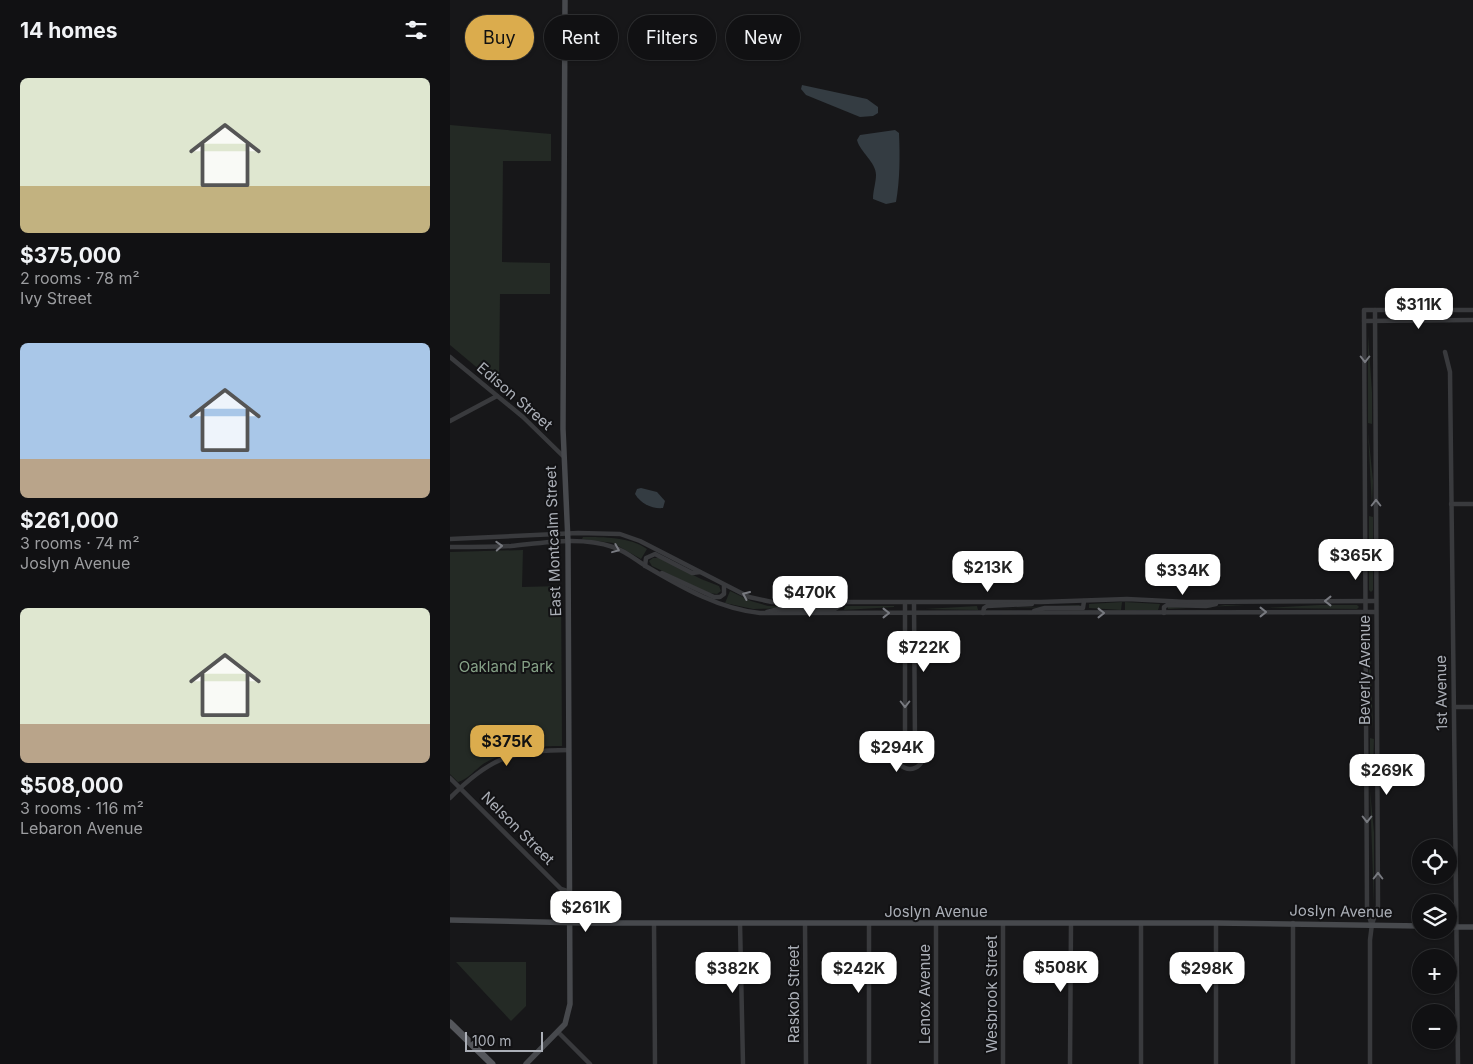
<!DOCTYPE html>
<html lang="en">
<head>
<meta charset="utf-8">
<style>
  body { margin:0; font-family:Inter,sans-serif; background:#1a1a1c; color:#f1f3f6; height:100vh; display:flex; flex-direction:column; font-size:19px; white-space:nowrap }
  * { box-sizing:border-box; margin:0 }
  p { font-size:16px; color:#9c9da0 }
  .icon { flex:none; width:28px; height:28px; fill:none; stroke:currentColor; stroke-width:2; stroke-linecap:round; stroke-linejoin:round }
  .map { position:relative; flex:1; overflow:hidden }
  .sheet { display:flex; flex-direction:column; background:#111113; width:450px }
  .sheet>* { flex:none }
  .banner { position:absolute; left:15px; top:15px; width:475px; height:45px; display:flex; gap:10px }
  .controls { position:absolute; left:962px; top:839px; display:grid; gap:10px }
  .controls a { display:grid; place-items:center; width:45px; height:45px; border-radius:50%; background:#111113; box-shadow:0 1px 4px #0004,0 0 0 1px #303133; font-size:25px }
  .scale { position:absolute; left:15px; bottom:12px; width:78px; box-sizing:border-box; padding-left:5px; border:2px solid #abafb7; border-top:0; font-size:14px; line-height:18px; white-space:nowrap; color:#abafb7; -webkit-text-stroke:4px #121214; paint-order:stroke }
  .price { position:absolute; translate:-50% -42px; padding:0 11px; border-radius:10px; background:#fff; color:#222; font-size:16px; line-height:32px; filter:drop-shadow(0 1px 2px #0008) }
  .price::after { content:''; position:absolute; left:50%; top:30px; width:15px; height:11px; margin-left:-8px; background:inherit; clip-path:polygon(0 0,100% 0,50% 100%) }
  .price.selected { background:#dbac4d; color:#111 }
  ul { padding:0; list-style:none }
  li { display:grid; align-content:center; gap:10px; height:265px; padding:0 20px }
  li span { display:grid; place-items:center; height:155px; border-radius:8px; color:#555 }
  li>.icon { margin-inline-start:auto }
  span .icon { width:90px; height:90px; fill:#fffc; stroke-width:1 }
  li b { font-size:21px }
  h2 { display:flex; justify-content:space-between; align-items:center; height:60px; padding:0 20px; font-size:21px }
  .tag { padding:0 18px; border-radius:22px; background:#111113; box-shadow:0 1px 4px #0004,0 0 0 1px #303133; font-size:18px; line-height:45px }
  .tag.selected { background:#dbac4d; color:#111 }
  main { display:flex; flex:1; min-height:0 }
  .map>svg:first-child { display:block }
</style>
</head>
<body>
<main>
<section class="sheet">
<h2>14 homes<svg class="icon" aria-label="filters" viewBox="0 0 24 24"><path d="M4 7h16M4 17h16"/><circle cx="9" cy="7" r="2"/><circle cx="15" cy="17" r="2"/></svg></h2>
<ul>
<li><span style="background:linear-gradient(#dfe7d0 70%,#c2b280 0)"><svg class="icon" aria-label="home" viewBox="0 0 24 24"><path d="M3 11l9-7 9 7M6 9v11h12V9"/></svg></span><div><b>$375,000</b><p>2 rooms · 78 m²</p><p>Ivy Street</p></div></li>
<li><span style="background:linear-gradient(#a9c7e8 75%,#b9a48a 0)"><svg class="icon" aria-label="home" viewBox="0 0 24 24"><path d="M3 11l9-7 9 7M6 9v11h12V9"/></svg></span><div><b>$261,000</b><p>3 rooms · 74 m²</p><p>Joslyn Avenue</p></div></li>
<li><span style="background:linear-gradient(#dfe7d0 75%,#b9a48a 0)"><svg class="icon" aria-label="home" viewBox="0 0 24 24"><path d="M3 11l9-7 9 7M6 9v11h12V9"/></svg></span><div><b>$508,000</b><p>3 rooms · 116 m²</p><p>Lebaron Avenue</p></div></li>
</ul>
</section>
<div class="map">
<svg width="1023" height="1064" viewBox="0 0 1023 1064">
  <rect width="100%" height="100%" fill="#171719"/>
  <!-- green -->
  <g fill="#242a25">
    <path d="M 0,125 L 101,134 L 101,161 L 53,161 L 52,262 L 100,263 L 100,294 L 50,294 L 49,386 L 0,345 Z"/>
    <path d="M 918,335 L 922,392 L 922,424 L 918,423 Z"/>
    <path d="M 918,432 L 923,481 L 922,508 Z"/>
    <path d="M 919,516 L 923,517 L 923,590 L 921,592 L 919,590 Z"/>
    <path d="M 133,537 C 153,537 181,537 197,549 L 191,559 L 163,543 L 132,539 Z"/>
    <path d="M 73,550 L 72,587 L 111,586 L 112,746 C 84,746 58,749 33,764 C 26,769 17,780 8,782 L 0,774 L 0,552 Z"/>
    <path d="M 203,558 L 210,558 L 251,579 L 269,586 L 271,591 L 267,594 L 259,593 L 202,566 L 199,561 Z"/>
    <path d="M 280,591 L 301,601 L 318,606 L 385,607 L 303,609 L 275,603 Z"/>
    <path d="M 672,602 L 671,610 L 639,608 L 639,604 Z"/>
    <path d="M 675,602 L 710,604 L 708,610 L 675,610 Z"/>
    <path d="M 629,605 L 630,606 L 537,609 Z"/>
    <path d="M 775,605 L 795,605 L 718,609 L 718,607 L 757,608 Z"/>
    <path d="M 869,605 L 907,605 L 909,607 L 907,609 L 817,608 Z"/>
    <path d="M 395,606 L 444,606 L 444,607 L 394,610 Z"/>
    <path d="M 527,606 L 528,610 L 475,609 Z"/>
    <path d="M 919,623 L 923,730 L 919,681 Z"/>
    <path d="M 920,738 L 924,739 L 923,766 L 920,766 Z"/>
    <path d="M 920,791 L 924,832 L 924,906 Z"/>
    <path d="M 6,962 L 76,962 L 76,1006 L 61,1021 Z"/>
  </g>
  <!-- water -->
  <g fill="#343c42">
    <path d="M 352,85 L 417,99 L 428,107 L 428,113 L 423,116 L 410,117 L 356,95 L 351,89 Z"/>
    <path d="M 445,130 L 449,133 C 450,156 450,180 446,202 L 436,204 L 423,199 C 423,191 426,182 426,175 C 426,162 410,152 407,140 L 410,135 Z"/>
    <path d="M 191,488 L 207,492 L 215,501 L 213,508 C 202,509 191,504 185,494 L 187,489 Z"/>
  </g>
  <g fill="none" stroke-linecap="round" stroke-linejoin="round">
    <!-- minor -->
    <g stroke="#393a3d" stroke-width="4.5">
      <path d="M 914,321 L 1023,320"/>
      <path d="M 995,352 L 1000,372 L 1008,1064"/>
      <path d="M 0,357 L 73,417 L 113,456"/>
      <path d="M 0,421 L 47,396"/>
      <path d="M 1001,504 L 1023,504"/>
      <path d="M 0,539 L 128,533 L 170,534 L 190,541 L 299,597 L 322,602 L 591,602 L 677,599 L 737,602 L 926,601"/>
      <path d="M 0,547 C 20,547 41,547 61,546 C 93,543 131,536 163,547 C 176,551 187,561 199,568 C 233,588 270,609 310,613 L 926,612"/>
      <path d="M 195,566 L 196,558 L 205,554 L 242,573 L 250,572"/>
      <path d="M 212,573 L 264,597 L 270,597 L 274,594 L 274,585"/>
      <path d="M 455,603 L 455,744"/>
      <path d="M 464,603 L 465,744"/>
      <path d="M 584,611 L 595,608 L 633,608 L 634,601"/>
      <path d="M 317,612 L 329,609 L 385,609 L 388,607 L 389,603"/>
      <path d="M 533,613 L 534,608 L 537,606 L 582,604"/>
      <path d="M 714,613 L 714,607 L 717,605 L 756,606 L 766,604"/>
      <path d="M 1004,707 L 1023,707"/>
      <circle cx="460" cy="756" r="13"/>
      <path d="M 0,778 L 111,889 L 120,892"/>
      <path d="M 0,798 C 40,757 63,750 119,750"/>
      <path d="M 204,923 L 205,1064"/>
      <path d="M 290,923 L 293,1064"/>
      <path d="M 355,923 L 356,1064"/>
      <path d="M 486,923 L 486,1064"/>
      <path d="M 921,923 L 917,908 L 914,310 L 1023,310"/>
      <path d="M 108,1032 L 140,1064"/>
      <path d="M 419,1064 L 419,923"/>
      <path d="M 553,1064 L 553,923"/>
      <path d="M 620,1064 L 621,923"/>
      <path d="M 691,1064 L 691,923"/>
      <path d="M 766,1064 L 766,923"/>
      <path d="M 843,1064 L 843,923"/>
      <path d="M 920,1064 L 920,940 L 922,924 L 928,906 L 925,310"/>
    </g>
    <!-- secondary -->
    <g stroke="#47494d" stroke-width="5.5">
      <path d="M 0,920 L 133,923 L 766,923 L 971,926"/>
      <path d="M 999,927 L 1023,927"/>
      <path d="M 76,1064 L 115,1024 L 120,1004 L 118,542 L 113,429 L 115,0"/>
    </g>
    <!-- primary -->
    <path stroke="#55575c" stroke-width="7" d="M 0,1023 L 42,1064"/>
  </g>
  <!-- one-way arrows -->
  <defs><path id="oneway-chevron" d="M-2-3.5L2.5 0L-2 3.5" fill="none" stroke-width="1.6" stroke-linecap="round" stroke-linejoin="round" transform="scale(1.25)"/></defs>
  <g stroke="#787a80">
    <use href="#oneway-chevron" transform="translate(915 359) rotate(90)"/>
    <use href="#oneway-chevron" transform="translate(926 503) rotate(-90)"/>
    <use href="#oneway-chevron" transform="translate(49 546) rotate(-3)"/>
    <use href="#oneway-chevron" transform="translate(166 549) rotate(22)"/>
    <use href="#oneway-chevron" transform="translate(296 595) rotate(-156)"/>
    <use href="#oneway-chevron" transform="translate(878 601) rotate(180)"/>
    <use href="#oneway-chevron" transform="translate(813 612)"/>
    <use href="#oneway-chevron" transform="translate(436 613)"/>
    <use href="#oneway-chevron" transform="translate(651 613)"/>
    <use href="#oneway-chevron" transform="translate(455 704) rotate(90)"/>
    <use href="#oneway-chevron" transform="translate(917 819) rotate(90)"/>
    <use href="#oneway-chevron" transform="translate(928 876) rotate(-90)"/>
  </g>
  <g text-anchor="middle" dominant-baseline="central" stroke-width="4" stroke-linejoin="round" paint-order="stroke">
    <!-- street labels -->
    <g font-size="15" fill="#abafb7" stroke="#121214">
      <text transform="translate(65 396) rotate(41)">Edison Street</text>
      <text transform="translate(103 541) rotate(-92)">East Montcalm Street</text>
      <text transform="translate(914 670) rotate(-90)">Beverly Avenue</text>
      <text transform="translate(991 693) rotate(-91)">1st Avenue</text>
      <text transform="translate(68 828) rotate(45)">Nelson Street</text>
      <text x="486" y="911">Joslyn Avenue</text>
      <text transform="translate(891 911) rotate(1)">Joslyn Avenue</text>
      <text transform="translate(343 994) rotate(-90)">Raskob Street</text>
      <text transform="translate(474 994) rotate(-90)">Lenox Avenue</text>
      <text transform="translate(541 994) rotate(-90)">Wesbrook Street</text>
    </g>
    <!-- park labels -->
    <g font-size="15" fill="#85a086" stroke="#121214">
      <text x="56" y="666">Oakland Park</text>
    </g>
  </g>
</svg>
<div class="controls">
<a><svg class="icon" aria-label="locate" viewBox="0 0 24 24"><circle cx="12" cy="12" r="6"/><path d="M12 2v4M12 18v4M2 12h4M18 12h4"/></svg></a>
<a><svg class="icon" aria-label="layers" viewBox="0 0 24 24"><path d="M12 4l9 5-9 5-9-5zM3 14l9 5 9-5"/></svg></a>
<a>+</a>
<a>−</a>
</div>
<div class="scale">100 m</div>
<b class="price" style="left:969px;top:330px">$311K</b>
<b class="price" style="left:906px;top:581px">$365K</b>
<b class="price" style="left:538px;top:593px">$213K</b>
<b class="price" style="left:733px;top:596px">$334K</b>
<b class="price" style="left:360px;top:618px">$470K</b>
<b class="price" style="left:474px;top:673px">$722K</b>
<b class="price selected" style="left:57px;top:767px">$375K</b>
<b class="price" style="left:447px;top:773px">$294K</b>
<b class="price" style="left:937px;top:796px">$269K</b>
<b class="price" style="left:136px;top:933px">$261K</b>
<b class="price" style="left:611px;top:993px">$508K</b>
<b class="price" style="left:283px;top:994px">$382K</b>
<b class="price" style="left:409px;top:994px">$242K</b>
<b class="price" style="left:757px;top:994px">$298K</b>
<div class="banner">
<a class="tag selected">Buy</a>
<a class="tag">Rent</a>
<a class="tag">Filters</a>
<a class="tag">New</a>
</div>
</div>
</main>
</body>
</html>
